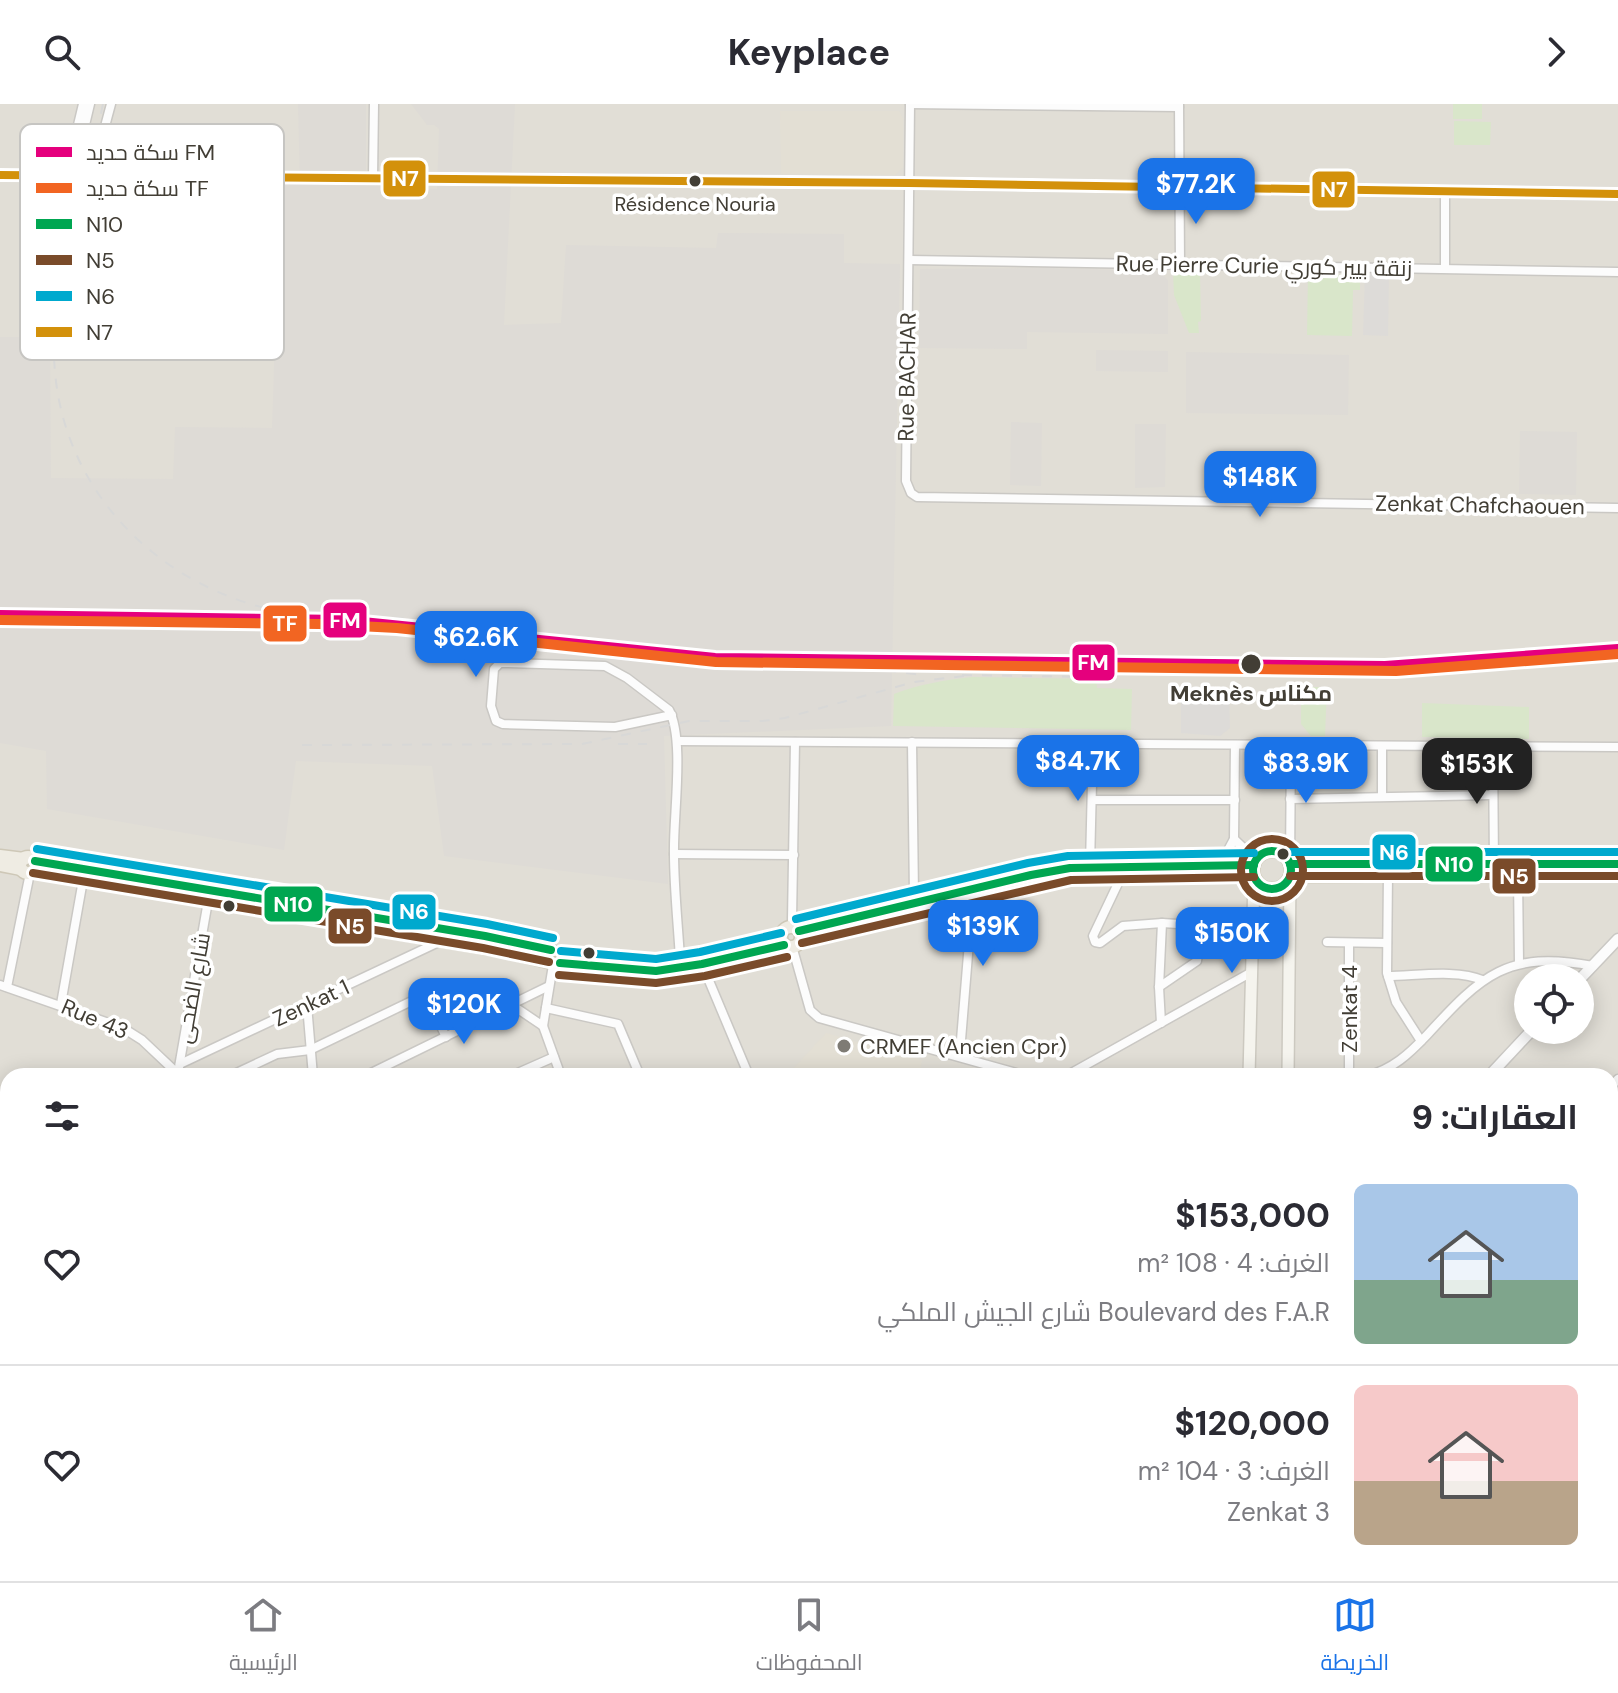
<!DOCTYPE html>
<html lang="ar">
<head>
<meta charset="utf-8">
<style>
  body { margin:0; font-family:"DM Sans",Cairo,sans-serif; background:#f2f2f3; color:#2b2b33; direction:rtl; height:100vh; display:flex; flex-direction:column; font-size:30px; white-space:nowrap }
  * { box-sizing:border-box; margin:0 }
  p { font-size:26px; color:#7c7c81 }
  .icon { flex:none; width:44px; height:44px; fill:none; stroke:currentColor; stroke-width:2; stroke-linecap:round; stroke-linejoin:round }
  .map { position:relative; flex:1; overflow:hidden; direction:ltr }
  .sheet { position:absolute; left:0px; top:964px; width:1618px; height:514px; display:flex; flex-direction:column; background:#fff; border-radius:24px 24px 0 0; box-shadow:0 4px 20px #0003; direction:rtl }
  .sheet>* { flex:none }
  .controls { position:absolute; left:1514px; top:860px; display:grid; gap:16px }
  .controls a { display:grid; place-items:center; width:80px; height:80px; border-radius:50%; background:#fff; box-shadow:0 4px 20px #0003; font-size:40px }
  .price { position:absolute; translate:-50% -68px; padding:0 18px; border-radius:16px; background:#1a73e8; color:#fff; font-size:26px; line-height:52px; filter:drop-shadow(0 2px 4px #0008) }
  .price::after { content:''; position:absolute; left:50%; top:48px; width:24px; height:18px; margin-left:-12px; background:inherit; clip-path:polygon(0 0,100% 0,50% 100%) }
  .price.selected { background:#222; color:#fff }
  ul { padding:0; list-style:none }
  li { display:flex; align-items:center; gap:24px; height:200px; padding:0 40px }
  li+li { border-top:2px solid #e1e1e2 }
  li span { display:grid; place-items:center; flex:none; width:224px; height:160px; border-radius:12px; color:#555 }
  li>.icon { margin-inline-start:auto }
  span .icon { width:96px; height:96px; fill:#fffc; stroke-width:1 }
  li b { font-size:34px }
  h2 { display:flex; justify-content:space-between; align-items:center; height:96px; padding:0 40px; font-size:34px }
  header { display:flex; justify-content:space-between; align-items:center; height:104px; padding:0 40px; background:#fff; font-size:36px; font-weight:700 }
  .menu { display:flex; justify-content:space-around; align-items:center; height:112px; border-top:2px solid #e1e1e2; background:#fff; font-size:22px; color:#7c7c81 }
  .menu a { display:grid; justify-items:center; gap:4px }
  .menu .selected { color:#1a73e8 }
  .map>svg:first-child { display:block }
</style>
</head>
<body>
<header><svg class="icon" aria-label="forward" viewBox="0 0 24 24"><path d="M9 5l7 7-7 7"/></svg>Keyplace<svg class="icon" aria-label="search" viewBox="0 0 24 24"><circle cx="10" cy="10" r="6"/><path d="M15 15l6 6"/></svg></header>
<div class="map">
<svg width="1618" height="1477" viewBox="0 0 1618 1477">
  <rect width="100%" height="100%" fill="#edece8"/>
  <!-- residential -->
  <path fill="#e1ded6" fill-rule="evenodd" d="M 0,0 L 1618,0 L 1618,1477 L 0,1477 ZM 1528,874 L 1580,874 L 1580,926 L 1528,926 ZM 8,972 L 1610,972 L 1610,1470 L 8,1470 Z"/>
  <!-- industrial -->
  <g fill="#dedbd6">
    <path d="M 298,0 L 366,0 L 366,81 L 437,85 L 439,25 L 434,21 L 427,21 L 411,0 L 515,0 L 504,221 L 561,219 L 566,141 L 716,144 L 718,129 L 844,130 L 844,159 L 900,160 L 891,622 L 664,632 L 668,780 L 444,752 L 432,662 L 296,657 L 284,746 L 47,705 L 46,647 L 0,639 L 0,233 L 50,233 L 51,374 L 173,375 L 175,323 L 272,324 L 276,201 L 175,199 L 176,135 L 279,133 L 280,82 L 300,80 Z"/>
    <path d="M 1049,164 L 1159,167 L 1168,176 L 1168,230 L 1027,228 L 1027,245 L 919,244 L 920,165 Z"/>
    <path d="M 1096,246 L 1168,247 L 1168,268 L 1096,267 Z"/>
    <path d="M 1186,248 L 1349,251 L 1348,311 L 1186,309 Z"/>
    <path d="M 1011,318 L 1042,319 L 1041,382 L 1010,381 Z"/>
    <path d="M 1135,320 L 1166,320 L 1165,383 L 1135,384 Z"/>
    <path d="M 1520,327 L 1577,328 L 1576,391 L 1519,390 Z"/>
  </g>
  <!-- education -->
  <g fill="#e3dfd4">
    <path d="M 780,7 L 899,7 L 903,15 L 903,64 L 895,71 L 781,70 Z"/>
    <path d="M 826,929 L 922,956 L 919,972 L 789,972 L 789,969 Z"/>
    <path d="M 0,1316 L 8,1317 L 8,1433 L 0,1432 Z"/>
  </g>
  <!-- green -->
  <g fill="#d9e6ca">
    <rect x="1453" y="0" width="29" height="15"/>
    <path d="M 1454,17 L 1491,18 L 1490,41 L 1454,41 Z"/>
    <path d="M 1200,169 L 1201,217 L 1198,218 L 1199,229 L 1189,229 L 1174,191 L 1173,169 Z"/>
    <path d="M 1308,170 L 1360,171 L 1360,186 L 1353,186 L 1352,232 L 1307,231 Z"/>
    <path d="M 972,573 L 1096,575 L 1097,584 L 1132,585 L 1131,626 L 893,622 L 894,590 C 920,580 945,576 972,573 Z"/>
    <path d="M 1301,583 L 1327,583 L 1325,632 L 1311,632 L 1301,620 Z"/>
    <path d="M 1422,599 L 1529,603 L 1529,635 L 1422,633 Z"/>
    <path d="M 1610,1184 L 1618,1205 L 1618,1256 L 1610,1264 Z"/>
  </g>
  <!-- parking -->
  <g fill="#dddbd8">
    <path d="M 1365,169 L 1389,170 L 1388,232 L 1363,231 Z"/>
    <path d="M 1181,588 L 1229,589 L 1230,624 L 1220,632 L 1181,629 Z"/>
  </g>
  <g fill="none" stroke-linecap="round" stroke-linejoin="round">
    <defs>
      <g id="minor">
        <path d="M 910,0 L 906,377 L 911,389 L 917,393 L 1618,404"/>
        <path d="M 910,0 L 1179,3"/>
        <path d="M 1179,0 L 1180,161"/>
        <path d="M 66,71 L 83,0"/>
        <path d="M 73,71 L 90,0"/>
        <path d="M 92,71 L 111,0"/>
        <path d="M 373,74 L 374,0"/>
        <path d="M 909,156 L 1618,168"/>
        <path d="M 1445,164 L 1445,87"/>
        <path d="M 672,611 L 615,623 L 503,620 L 496,617 L 491,602 L 494,565 L 500,559 L 508,559 L 605,562 L 627,574 L 669,606 C 685,635 673,713 674,749 C 674,784 678,820 680,855"/>
        <path d="M 677,637 L 1618,643"/>
        <path d="M 912,638 L 914,791 L 916,798"/>
        <path d="M 1235,641 L 1234,735 L 1256,756"/>
        <path d="M 1382,643 L 1382,692"/>
        <path d="M 1493,643 L 1494,760"/>
        <path d="M 1290,695 L 1493,691"/>
        <path d="M 1094,696 L 1235,696"/>
        <path d="M 674,750 L 794,751"/>
        <path d="M 1290,760 L 1291,641"/>
        <path d="M 1090,761 L 1093,638"/>
        <path d="M 1220,761 L 1234,735"/>
        <path d="M 1388,770 L 1387,869 L 1396,898 L 1421,937"/>
        <path d="M 1122,771 L 1093,832 L 1095,838 L 1100,839 L 1123,822 L 1162,819 L 1194,821 L 1201,824 L 1197,857 L 1159,883"/>
        <path d="M 1518,771 L 1519,859"/>
        <path d="M 795,824 L 792,816 L 795,638"/>
        <path d="M 1327,838 L 1387,839"/>
        <path d="M 794,849 L 810,906 L 819,914 L 1027,972"/>
        <path d="M 702,860 L 749,972"/>
        <path d="M 553,861 L 543,922 L 561,972"/>
        <path d="M 1388,872 C 1414,872 1458,865 1482,876"/>
        <path d="M 0,881 L 123,924 L 142,936 L 178,970"/>
        <path d="M 7,883 L 30,769"/>
        <path d="M 61,900 L 83,776"/>
        <path d="M 307,901 L 313,972"/>
        <path d="M 512,901 L 543,922"/>
        <path d="M 546,904 L 618,920 L 640,972"/>
        <path d="M 1161,919 L 1159,883 L 1162,819"/>
        <path d="M 961,936 L 971,814 L 967,795"/>
        <path d="M 180,960 L 441,837"/>
        <path d="M 179,963 L 208,797"/>
        <path d="M 230,972 L 277,950 L 310,946 L 420,893 L 429,897 L 446,933"/>
        <path d="M 365,972 L 549,882"/>
        <path d="M 511,972 L 554,953"/>
        <path d="M 1066,972 L 1250,869"/>
        <path d="M 1349,972 L 1349,839"/>
        <path d="M 1367,972 C 1393,965 1409,950 1427,931 C 1482,871 1507,846 1593,862"/>
        <path d="M 1610,984 L 1618,975"/>
        <path d="M 1610,1120 L 1618,1121"/>
        <path d="M 0,1144 L 8,1140"/>
        <path d="M 0,1186 L 8,1201"/>
        <path d="M 1618,1273 L 1610,1291 L 1618,1325"/>
        <path d="M 0,1291 L 8,1293"/>
        <path d="M 1610,1356 L 1616,1322"/>
        <path d="M 0,1437 L 8,1439"/>
        <path d="M 92,1470 L 103,1477"/>
        <path d="M 134,1470 L 143,1477"/>
        <path d="M 183,1470 L 193,1477"/>
        <path d="M 228,1470 L 237,1477"/>
        <path d="M 286,1470 L 296,1477"/>
        <path d="M 369,1470 L 379,1477"/>
        <path d="M 506,1470 L 516,1477"/>
        <path d="M 558,1470 L 568,1477"/>
        <path d="M 645,1470 L 654,1477"/>
        <path d="M 833,1470 L 844,1477"/>
        <path d="M 852,1470 L 852,1477"/>
        <path d="M 898,1470 L 898,1477"/>
        <path d="M 980,1470 L 988,1477"/>
        <path d="M 1068,1470 L 1074,1477"/>
        <path d="M 1131,1470 L 1135,1477"/>
        <path d="M 1460,1470 L 1463,1477"/>
        <path d="M 1551,1470 L 1554,1477"/>
        <path d="M 1608,1470 L 1611,1477"/>
        <path d="M 13,1477 L 15,1470"/>
        <path d="M 199,1477 L 204,1470"/>
        <path d="M 308,1477 L 312,1470"/>
        <path d="M 349,1477 L 354,1470"/>
        <path d="M 419,1477 L 424,1470"/>
        <path d="M 443,1477 L 447,1470"/>
        <path d="M 462,1477 L 467,1470"/>
        <path d="M 480,1477 L 485,1470"/>
        <path d="M 540,1477 L 546,1470"/>
        <path d="M 592,1477 L 597,1470"/>
        <path d="M 624,1477 L 629,1470"/>
        <path d="M 1349,1477 L 1349,1470"/>
        <path d="M 1517,1477 L 1535,1470"/>
      </g>
      <g id="tertiary">
        <path d="M 1580,875 L 1618,835"/>
        <path d="M 1489,972 L 1532,926"/>
        <path d="M 1610,1059 L 1618,1062"/>
        <path d="M 1010,1477 L 1016,1470"/>
      </g>
      <g id="secondary">
        <path d="M 0,71 L 909,79 L 1618,90"/>
        <path d="M 1249,972 L 1254,773"/>
        <path d="M 1288,972 L 1290,772"/>
        <path d="M 0,1001 L 8,1004"/>
        <path d="M 0,1012 L 8,1015"/>
        <path d="M 708,1470 L 718,1477"/>
        <path d="M 727,1470 L 736,1477"/>
        <path d="M 1230,1477 L 1231,1470"/>
        <path d="M 1244,1477 L 1244,1470"/>
      </g>
      <g id="primary">
        <circle cx="1272" cy="766" r="19"/>
        <path d="M 0,752 L 24,755"/>
        <circle cx="28" cy="761" r="8"/>
        <path d="M 35,757 L 485,832 L 551,846"/>
        <path d="M 1290,760 L 1618,760"/>
        <path d="M 0,761 L 21,765"/>
        <path d="M 34,767 L 504,847 L 548,858"/>
        <path d="M 1290,772 L 1618,770"/>
        <circle cx="791" cy="833" r="10"/>
        <path d="M 799,827 L 1031,771 L 1070,764 L 1254,761"/>
        <path d="M 801,837 L 1032,779 L 1122,771 L 1254,773"/>
        <path d="M 560,848 L 628,857 L 658,858 L 743,841"/>
        <path d="M 560,859 L 656,867 L 702,860 L 784,841"/>
      </g>
    </defs>
    <!-- minor casing -->
    <use href="#minor" stroke="#cac8c4" stroke-width="11"/>
    <!-- tertiary casing -->
    <use href="#tertiary" stroke="#cac8c4" stroke-width="13"/>
    <!-- secondary casing -->
    <use href="#secondary" stroke="#ccc9c0" stroke-width="14"/>
    <!-- primary casing -->
    <use href="#primary" stroke="#cec8b7" stroke-width="15"/>
    <!-- minor -->
    <use href="#minor" stroke="#fcfcfc" stroke-width="8"/>
    <!-- tertiary -->
    <use href="#tertiary" stroke="#fcfcfc" stroke-width="10"/>
    <!-- secondary -->
    <use href="#secondary" stroke="#f5f4ee" stroke-width="11"/>
    <!-- primary -->
    <use href="#primary" stroke="#efece3" stroke-width="12"/>
    <!-- rail -->
    <g stroke="#d8d8d7" stroke-width="2" stroke-dasharray="10 10" stroke-linecap="butt">
      <path d="M 103,0 C 94,41 84,83 75,124 C 65,165 53,206 54,249 C 56,381 155,483 282,508 C 318,515 360,511 397,514 C 475,521 553,532 631,540"/>
      <path d="M 0,520 L 319,525 L 438,534"/>
      <path d="M 428,534 L 676,561 L 723,564 L 874,565 L 922,571"/>
      <path d="M 962,571 L 1093,573"/>
      <path d="M 618,640 L 647,640"/>
      <path d="M 302,641 L 582,640 L 689,617 L 763,617 L 785,614 L 914,578 L 972,571"/>
    </g>
    <defs>
      <g id="bus-1">
        <circle cx="1272" cy="766" r="19"/>
        <path d="M 35,757 L 485,832 L 551,846"/>
        <path d="M 1290,760 L 1618,760"/>
        <path d="M 799,827 L 1031,771 L 1070,764 L 1254,761"/>
        <path d="M 560,859 L 656,867 L 702,860 L 784,841"/>
      </g>
      <g id="bus-2">
        <circle cx="1272" cy="766" r="31"/>
        <path d="M 33,769 L 483,844 L 549,858"/>
        <path d="M 1290,772 L 1618,772"/>
        <path d="M 802,839 L 1071,776 L 1254,773"/>
        <path d="M 559,871 L 656,879 L 705,872 L 787,853"/>
      </g>
      <g id="bus-3">
        <path d="M 37,745 L 487,820 L 553,834"/>
        <path d="M 1290,748 L 1618,748"/>
        <path d="M 796,815 L 1028,759 L 1068,752 L 1254,749"/>
        <path d="M 561,847 L 656,855 L 700,848 L 781,829"/>
      </g>
      <path id="bus-4" d="M 0,71 L 909,79 L 1618,90"/>
    </defs>
    <!-- bus-1 casing -->
    <use href="#bus-1" stroke="#fff" stroke-width="14"/>
    <!-- bus-2 casing -->
    <use href="#bus-2" stroke="#fff" stroke-width="14"/>
    <!-- bus-3 casing -->
    <use href="#bus-3" stroke="#fff" stroke-width="14"/>
    <!-- bus-4 casing -->
    <use href="#bus-4" stroke="#fff" stroke-width="14"/>
    <!-- bus-1 -->
    <use href="#bus-1" stroke="#00a651" stroke-width="8"/>
    <!-- bus-2 -->
    <use href="#bus-2" stroke="#7a4b2a" stroke-width="8"/>
    <!-- bus-3 -->
    <use href="#bus-3" stroke="#00a9ce" stroke-width="8"/>
    <!-- bus-4 -->
    <use href="#bus-4" stroke="#d3910b" stroke-width="8"/>
    <defs>
      <path id="rail-1" d="M 0,511 L 343,516 L 715,554 L 1385,562 L 1618,545"/>
      <path id="rail-2" d="M 0,516 L 319,520 L 397,524 L 716,558 L 1396,567 L 1618,550"/>
    </defs>
    <!-- rail-1 casing -->
    <use href="#rail-1" stroke="#fff" stroke-width="16"/>
    <!-- rail-2 casing -->
    <use href="#rail-2" stroke="#fff" stroke-width="16"/>
    <!-- rail-1 -->
    <use href="#rail-1" stroke="#e5007d" stroke-width="10"/>
    <!-- rail-2 -->
    <use href="#rail-2" stroke="#f26522" stroke-width="10"/>
  </g>
  <!-- markers -->
  <g fill="#423e35" stroke="#fff" stroke-width="3">
    <circle cx="695" cy="77" r="7"/>
    <circle cx="1251" cy="560" r="11"/>
    <circle cx="1283" cy="750" r="7"/>
    <circle cx="229" cy="802" r="7"/>
    <circle cx="589" cy="849" r="7"/>
  </g>
  <circle fill="#7e7b74" stroke="#fff" stroke-width="3" cx="844" cy="942" r="8"/>
  <g text-anchor="middle" dominant-baseline="central" stroke-width="7" stroke-linejoin="round" paint-order="stroke">
    <!-- bus labels -->
    <g font-size="20" fill="#423e35" stroke="#fff">
      <text x="695" y="100">Résidence Nouria</text>
    </g>
    <!-- street labels -->
    <g font-size="22" fill="#423e35" stroke="#fff">
      <text transform="translate(1264 162) rotate(1)">Rue Pierre Curie زنقة بيير كوري</text>
      <text transform="translate(907 273) rotate(-89)">Rue BACHAR</text>
      <text transform="translate(1480 401) rotate(1)">Zenkat Chafchaouen</text>
      <text transform="translate(193 884) rotate(-80)">شارع الضحى</text>
      <text transform="translate(311 899) rotate(-25)">Zenkat 1</text>
      <text transform="translate(1349 905) rotate(-90)">Zenkat 4</text>
      <text transform="translate(95 915) rotate(23)">Rue 43</text>
    </g>
    <!-- stop labels -->
    <g font-size="22" font-weight="bold" fill="#423e35" stroke="#fff">
      <text x="1251" y="589">Meknès مكناس</text>
    </g>
    <!-- poi labels -->
    <g font-size="22" fill="#423e35" stroke="#fff" text-anchor="start">
      <text x="860" y="942">CRMEF (Ancien Cpr)</text>
    </g>
  </g>
  <!-- legend -->
  <rect x="20" y="20" width="264" height="236" rx="12" fill="#fff" stroke="#c6c5c2" stroke-width="2"/>
  <rect x="36" y="43" width="36" height="10" fill="#e5007d"/>
  <rect x="36" y="79" width="36" height="10" fill="#f26522"/>
  <rect x="36" y="115" width="36" height="10" fill="#00a651"/>
  <rect x="36" y="151" width="36" height="10" fill="#7a4b2a"/>
  <rect x="36" y="187" width="36" height="10" fill="#00a9ce"/>
  <rect x="36" y="223" width="36" height="10" fill="#d3910b"/>
  <g font-size="22" fill="#423e35">
    <text x="86" y="56">سكة حديد FM</text>
    <text x="86" y="92">سكة حديد TF</text>
    <text x="86" y="128">N10</text>
    <text x="86" y="164">N5</text>
    <text x="86" y="200">N6</text>
    <text x="86" y="236">N7</text>
  </g>
  <g stroke="#fff" stroke-width="3">
    <rect x="382" y="55" width="45" height="39" rx="8" fill="#d3910b"/>
    <rect x="1311" y="66" width="45" height="39" rx="8" fill="#d3910b"/>
    <rect x="322" y="497" width="46" height="38" rx="8" fill="#e5007d"/>
    <rect x="262" y="500" width="46" height="39" rx="8" fill="#f26522"/>
    <rect x="1071" y="539" width="45" height="39" rx="8" fill="#e5007d"/>
    <rect x="1371" y="729" width="46" height="38" rx="8" fill="#00a9ce"/>
    <rect x="1424" y="741" width="60" height="38" rx="8" fill="#00a651"/>
    <rect x="1491" y="753" width="46" height="38" rx="8" fill="#7a4b2a"/>
    <rect x="263" y="781" width="61" height="38" rx="8" fill="#00a651"/>
    <rect x="391" y="789" width="46" height="38" rx="8" fill="#00a9ce"/>
    <rect x="327" y="803" width="46" height="38" rx="8" fill="#7a4b2a"/>
  </g>
  <g font-size="22" text-anchor="middle" font-weight="bold" fill="#fff">
    <text x="405" y="82">N7</text>
    <text x="1334" y="93">N7</text>
    <text x="345" y="524">FM</text>
    <text x="285" y="527">TF</text>
    <text x="1093" y="566">FM</text>
    <text x="1394" y="756">N6</text>
    <text x="1454" y="768">N10</text>
    <text x="1514" y="780">N5</text>
    <text x="293" y="808">N10</text>
    <text x="414" y="815">N6</text>
    <text x="350" y="830">N5</text>
  </g>
</svg>
<div class="controls">
<a><svg class="icon" aria-label="locate" viewBox="0 0 24 24"><circle cx="12" cy="12" r="6"/><path d="M12 2v4M12 18v4M2 12h4M18 12h4"/></svg></a>
</div>
<b class="price" style="left:1196px;top:122px">$77.2K</b>
<b class="price" style="left:1260px;top:415px">$148K</b>
<b class="price" style="left:476px;top:575px">$62.6K</b>
<b class="price" style="left:1078px;top:699px">$84.7K</b>
<b class="price" style="left:1306px;top:701px">$83.9K</b>
<b class="price selected" style="left:1477px;top:702px">$153K</b>
<b class="price" style="left:983px;top:864px">$139K</b>
<b class="price" style="left:1232px;top:871px">$150K</b>
<b class="price" style="left:464px;top:942px">$120K</b>
<section class="sheet">
<h2>العقارات: 9<svg class="icon" aria-label="filters" viewBox="0 0 24 24"><path d="M4 7h16M4 17h16"/><circle cx="9" cy="7" r="2"/><circle cx="15" cy="17" r="2"/></svg></h2>
<ul>
<li><span style="background:linear-gradient(#a9c7e8 60%,#7fa58c 0)"><svg class="icon" aria-label="home" viewBox="0 0 24 24"><path d="M3 11l9-7 9 7M6 9v11h12V9"/></svg></span><div><b>$153,000</b><p>الغرف: 4 · 108 m²</p><p>Boulevard des F.A.R شارع الجيش الملكي</p></div><svg class="icon" aria-label="heart" viewBox="0 0 24 24"><path d="M12 20l-8-8c-3-5 5-10 8-4 3-6 11-1 8 4z"/></svg></li>
<li><span style="background:linear-gradient(#f6c9c9 60%,#b9a48a 0)"><svg class="icon" aria-label="home" viewBox="0 0 24 24"><path d="M3 11l9-7 9 7M6 9v11h12V9"/></svg></span><div><b>$120,000</b><p>الغرف: 3 · 104 m²</p><p>Zenkat 3</p></div><svg class="icon" aria-label="heart" viewBox="0 0 24 24"><path d="M12 20l-8-8c-3-5 5-10 8-4 3-6 11-1 8 4z"/></svg></li>
</ul>
</section>
</div>
<nav class="menu">
<a class="selected"><svg class="icon" aria-label="map" viewBox="0 0 24 24"><path d="M3 6l6-2 6 2 6-2v14l-6 2-6-2-6 2zM9 4v14M15 6v14"/></svg>الخريطة</a>
<a><svg class="icon" aria-label="saved" viewBox="0 0 24 24"><path d="M7 4h10v16l-5-4-5 4z"/></svg>المحفوظات</a>
<a><svg class="icon" aria-label="home" viewBox="0 0 24 24"><path d="M3 11l9-7 9 7M6 9v11h12V9"/></svg>الرئيسية</a>
</nav>
</body>
</html>
